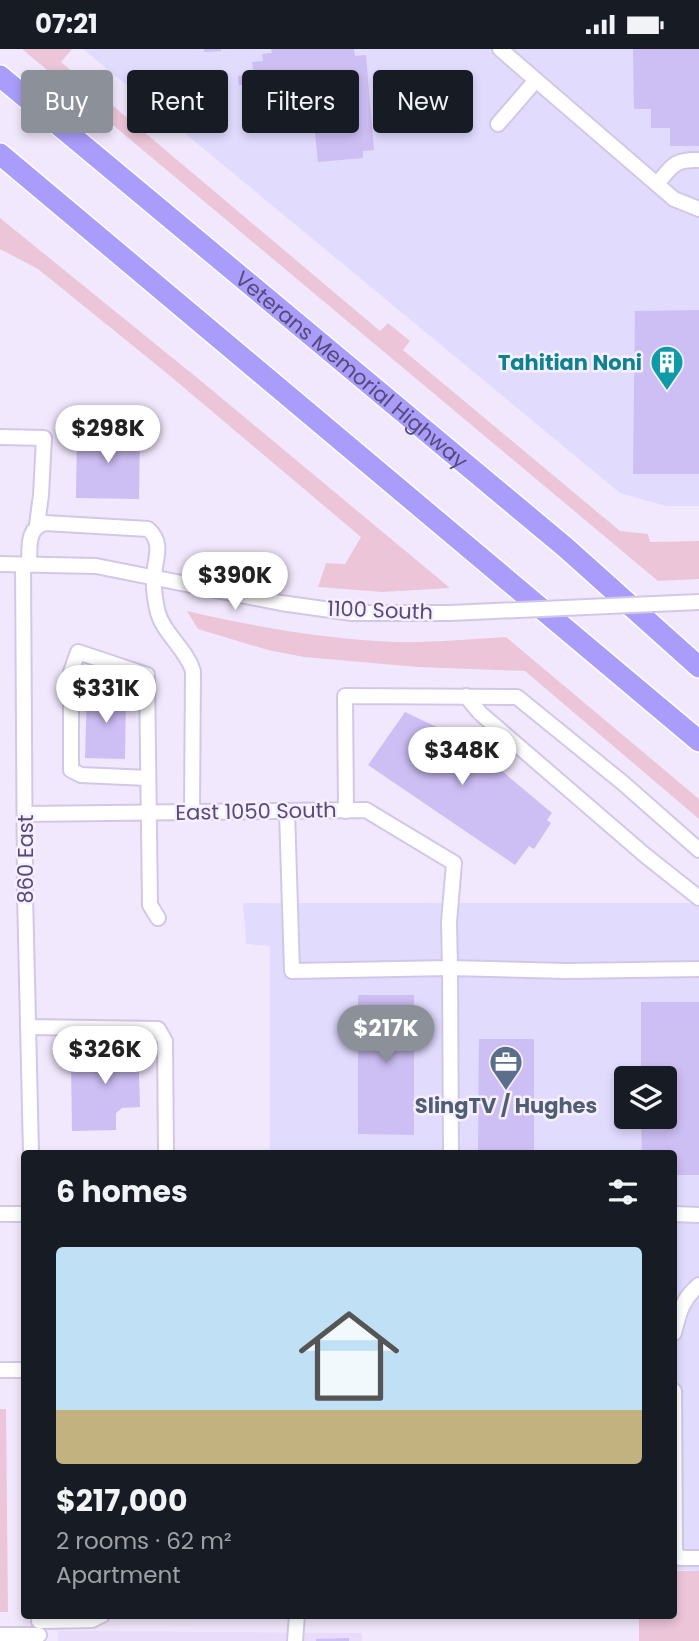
<!DOCTYPE html>
<html lang="en">
<head>
<meta charset="utf-8">
<style>
  body { margin:0; font-family:Poppins,sans-serif; background:#20242c; color:#f1f3f6; height:100vh; display:flex; flex-direction:column; font-size:26px; white-space:nowrap }
  * { box-sizing:border-box; margin:0 }
  p { font-size:23px; color:#9ea1a6 }
  .icon { flex:none; width:38px; height:38px; fill:none; stroke:currentColor; stroke-width:2; stroke-linecap:round; stroke-linejoin:round }
  .map { position:relative; flex:1; overflow:hidden }
  .side { position:absolute; left:21px; top:1101px; width:656px; height:469px; display:flex; flex-direction:column; background:#171b24; border-radius:7px; box-shadow:0 4px 10px #0003 }
  .side>* { flex:none }
  .guide { position:absolute; left:21px; top:21px; width:658px; height:63px; display:flex; gap:14px }
  .fabs { position:absolute; left:614px; top:1017px; display:grid; gap:14px }
  .fabs a { display:grid; place-items:center; width:63px; height:63px; border-radius:7px; background:#171b24; box-shadow:0 4px 10px #0003; font-size:35px }
  .price { position:absolute; translate:-50% -60px; padding:0 16px; border-radius:24px; background:#fff; color:#222; font-size:23px; line-height:46px; filter:drop-shadow(0 2px 4px #0008) }
  .price::after { content:''; position:absolute; left:50%; top:42px; width:21px; height:16px; margin-left:-10px; background:inherit; clip-path:polygon(0 0,100% 0,50% 100%) }
  .price.on { background:#8c9099; color:#fff }
  ul { padding:0; list-style:none }
  li { display:grid; align-content:center; gap:14px; height:371px; padding:0 35px }
  li+li { border-top:2px solid #363941 }
  li span { display:grid; place-items:center; height:217px; border-radius:7px; color:#555 }
  li>.icon { margin-inline-start:auto }
  span .icon { width:126px; height:126px; fill:#fffc; stroke-width:1 }
  li b { font-size:30px }
  h2 { display:flex; justify-content:space-between; align-items:center; height:84px; padding:0 35px; font-size:30px }
  .pill { padding:0 24px; border-radius:7px; background:#171b24; box-shadow:0 4px 10px #0003; font-size:24px; line-height:63px }
  .pill.on { background:#8c9099; color:#fff }
  .status { display:flex; justify-content:space-between; align-items:center; height:49px; padding:0 35px; background:#171b24; direction:ltr }
  .status svg { height:19px; fill:currentColor }
  .map>svg:first-child { display:block }
</style>
</head>
<body>
<div class="status"><b>07:21</b><svg viewBox="0 0 49 12"><path d="M0 12V9h3v3zM5 12V6h3v6zM10 12V3h3v9zM15 12V0h3v12zM26 1h20v11H26zM47 4h2v5h-2z"/></svg></div>
<div class="map">
<svg width="699" height="1592" viewBox="0 0 699 1592">
  <rect width="100%" height="100%" fill="#f2e8fd"/>
  <!-- residential -->
  <path fill="#e9dbfa" d="M 58,1582 L 362,1584 L 362,1592 L 58,1592 Z"/>
  <!-- commercial -->
  <g fill="#e1dbfe" fill-rule="evenodd">
    <path d="M 83,0 L 699,0 L 699,457 L 666,457 L 620,444 Z"/>
    <path d="M 243,854 L 699,854 L 699,1522 L 674,1521 L 674,1104 L 270,1104 L 270,897 L 246,895 ZM 626,1029 L 665,1029 L 665,1068 L 626,1068 Z"/>
  </g>
  <!-- green -->
  <g fill="#ecc5d9">
    <path d="M 22,0 L 72,0 L 61,13 L 380,282 L 388,274 L 410,292 L 403,301 L 620,482 L 648,485 L 650,493 L 699,492 L 699,530 L 658,532 Z"/>
    <path d="M 0,169 L 201,332 L 450,539 L 382,543 L 318,538 L 326,514 L 345,515 L 361,488 L 169,326 L 38,220 L 0,200 Z"/>
    <path d="M 187,562 C 255,578 324,590 394,593 C 431,594 469,590 506,588 L 699,750 L 699,770 L 525,622 L 418,618 L 304,608 L 268,601 L 198,580 Z"/>
    <path d="M 0,1360 L 6,1360 L 8,1563 L 0,1563 Z"/>
    <path d="M 674,1522 L 699,1522 L 699,1592 L 639,1592 L 639,1566 L 674,1566 Z"/>
  </g>
  <!-- building -->
  <g fill="#cdbef4">
    <path d="M 204,0 L 221,0 L 221,2 L 204,3 Z"/>
    <path d="M 271,0 L 354,0 L 355,7 L 366,6 L 374,101 L 363,102 L 363,109 L 318,113 L 313,66 L 278,69 L 277,50 L 258,52 L 258,42 L 247,43 L 247,36 L 239,36 L 238,27 L 254,26 L 252,13 L 263,12 L 262,5 L 272,4 Z"/>
    <path d="M 633,0 L 699,0 L 699,97 L 670,97 L 670,79 L 651,79 L 651,60 L 634,60 Z"/>
    <path d="M 699,261 L 699,425 L 633,425 L 635,262 Z"/>
    <path d="M 77,381 L 140,382 L 139,450 L 76,449 Z"/>
    <path d="M 87,642 L 126,643 L 125,710 L 85,709 Z"/>
    <path d="M 405,663 L 466,692 L 552,764 L 547,771 L 551,774 L 534,800 L 529,797 L 515,816 L 368,716 Z"/>
    <path d="M 358,946 L 414,946 L 414,1086 L 358,1085 Z"/>
    <path d="M 641,953 L 699,953 L 699,1126 L 674,1126 L 674,1104 L 642,1104 L 641,1068 L 665,1068 L 665,1029 L 641,1029 Z"/>
    <path d="M 479,990 L 534,990 L 534,1104 L 478,1104 Z"/>
    <path d="M 95,993 L 138,994 L 140,1058 L 122,1059 L 116,1064 L 116,1081 L 72,1082 L 71,1014 L 94,1013 Z"/>
    <path d="M 349,1589 L 349,1592 L 316,1592 L 316,1590 Z"/>
  </g>
  <g fill="none" stroke-linecap="round" stroke-linejoin="round">
    <defs>
      <g id="minor">
        <path d="M 500,0 L 674,150 L 699,160"/>
        <path d="M 498,75 L 536,31"/>
        <path d="M 657,135 C 672,117 674,110 699,111"/>
        <path d="M 0,388 L 44,389 L 41,446 L 37,476"/>
        <path d="M 0,515 L 96,517 L 281,554 L 352,564 L 450,564"/>
        <path d="M 23,516 L 25,845 L 31,1104"/>
        <path d="M 29,516 C 30,500 26,479 45,474 L 148,480 C 164,494 155,509 154,527 C 153,537 155,550 157,560 C 162,584 186,599 193,622 L 192,763"/>
        <path d="M 466,647 L 480,664 L 646,807 L 699,849"/>
        <path d="M 148,729 L 81,726 L 71,721 L 71,623 L 78,603 L 147,626 L 150,856 L 158,869"/>
        <path d="M 346,762 L 345,647 L 517,648 L 623,734 L 699,801"/>
        <path d="M 25,765 L 366,761 L 454,814 L 449,873 L 450,919 L 292,922 L 287,762"/>
        <path d="M 28,978 L 158,980 L 165,992 L 166,1104"/>
        <path d="M 451,1104 L 450,919 L 567,922 L 699,920"/>
        <path d="M 0,1165 L 24,1165"/>
        <path d="M 674,1165 L 699,1166"/>
        <path d="M 674,1284 C 679,1264 682,1250 699,1236"/>
        <path d="M 0,1321 L 24,1321"/>
        <path d="M 674,1342 L 675,1503 L 680,1509 L 699,1509"/>
        <path d="M 39,1572 L 92,1571 L 102,1566"/>
        <path d="M 0,1586 L 39,1586"/>
        <path d="M 295,1592 L 297,1566"/>
      </g>
      <g id="highway">
        <path id="s1" d="M 0,27 L 565,498 L 699,618"/>
        <path d="M 0,105 L 699,692"/>
      </g>
    </defs>
    <!-- minor casing -->
    <use href="#minor" stroke="#d3c7e8" stroke-width="18"/>
    <!-- highway casing -->
    <use href="#highway" stroke="#fff" stroke-width="24"/>
    <!-- minor -->
    <use href="#minor" stroke="#fff" stroke-width="14"/>
    <!-- highway -->
    <use href="#highway" stroke="#aa9cfa" stroke-width="21"/>
    <defs>
      <path id="minor-bridge" d="M 450,564 L 699,553"/>
    </defs>
    <!-- minor-bridge casing -->
    <use href="#minor-bridge" stroke="#d3c7e8" stroke-width="18" stroke-linecap="butt"/>
    <!-- minor-bridge -->
    <use href="#minor-bridge" stroke="#fff" stroke-width="14"/>
  </g>
  <!-- icons -->
  <defs>
    <symbol id="building-pin" viewBox="-11 -11 22 30"><path d="M0 17L-7.5 6A9.5 9.5 0 1 1 7.5 6Z" fill="#0f9aa8" stroke="#f7efff"/><path d="M-4-6H4V6H1V3H-1V6H-4ZM-2.5-4.3h1.7v1.8h-1.7ZM.8-4.3h1.7v1.8H.8ZM-2.5-1h1.7V.8h-1.7ZM.8-1h1.7V.8H.8Z" fill="#fff"/></symbol>
    <symbol id="office-pin" viewBox="-11 -11 22 30"><path d="M0 17L-7.5 6A9.5 9.5 0 1 1 7.5 6Z" fill="#5c6f8a" stroke="#f7efff"/><path d="M-6-3h4V-5.5h4V-3h4V5H-6ZM-1-4.5V-3h2v-1.5ZM-6 0V1H6V0Z" fill="#fff"/></symbol>
  </defs>
  <g fill-rule="evenodd">
    <use href="#building-pin" x="648" y="294" width="38" height="52"/>
    <use href="#office-pin" x="487" y="994" width="38" height="52"/>
  </g>
  <g text-anchor="middle" dominant-baseline="central" stroke-width="5" stroke-linejoin="round" paint-order="stroke">
    <!-- culture labels -->
    <g font-size="21" font-weight="bold" fill="#0d838f" stroke="#f7efff" text-anchor="end">
      <text x="642" y="313">Tahitian Noni</text>
    </g>
    <!-- street labels -->
    <g font-size="21" fill="#554a79" stroke="#f7efff">
      <text stroke="none"><textPath href="#s1" startOffset="458">Veterans Memorial Highway</textPath></text>
      <text transform="translate(380 561) rotate(2)">1100 South</text>
      <text transform="translate(256 762) rotate(-1)">East 1050 South</text>
      <text transform="translate(25 810) rotate(-90)">860 East</text>
    </g>
    <!-- service labels -->
    <g font-size="21" font-weight="bold" fill="#4e5e75" stroke="#f7efff">
      <text x="506" y="1056">SlingTV / Hughes</text>
    </g>
  </g>
</svg>
<div class="fabs">
<a><svg class="icon" aria-label="layers" viewBox="0 0 24 24"><path d="M12 4l9 5-9 5-9-5zM3 14l9 5 9-5"/></svg></a>
</div>
<b class="price" style="left:108px;top:416px">$298K</b>
<b class="price" style="left:235px;top:563px">$390K</b>
<b class="price" style="left:106px;top:676px">$331K</b>
<b class="price" style="left:462px;top:738px">$348K</b>
<b class="price on" style="left:386px;top:1016px">$217K</b>
<b class="price" style="left:105px;top:1037px">$326K</b>
<div class="guide">
<a class="pill on">Buy</a>
<a class="pill">Rent</a>
<a class="pill">Filters</a>
<a class="pill">New</a>
</div>
<section class="side">
<h2>6 homes<svg class="icon" aria-label="filters" viewBox="0 0 24 24"><path d="M4 7h16M4 17h16"/><circle cx="9" cy="7" r="2"/><circle cx="15" cy="17" r="2"/></svg></h2>
<ul>
<li><span style="background:linear-gradient(#bfe0f5 75%,#c2b280 0)"><svg class="icon" aria-label="home" viewBox="0 0 24 24"><path d="M3 11l9-7 9 7M6 9v11h12V9"/></svg></span><div><b>$217,000</b><p>2 rooms · 62 m²</p><p>Apartment</p></div></li>
</ul>
</section>
</div>
</body>
</html>
